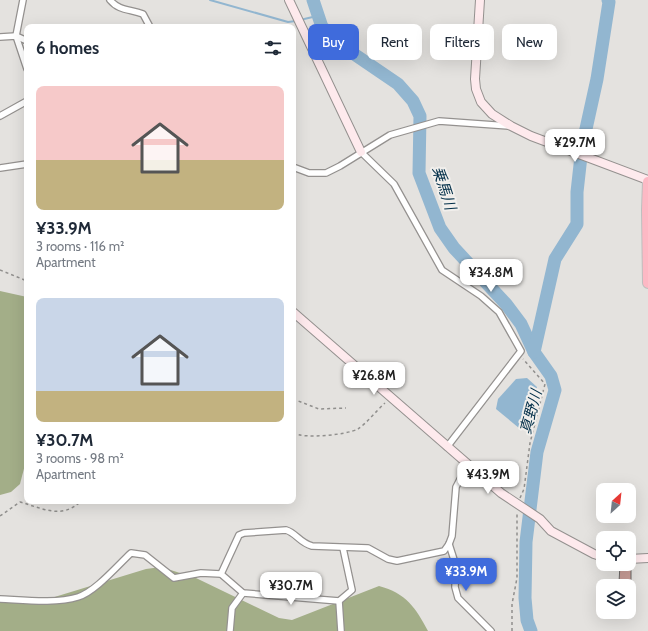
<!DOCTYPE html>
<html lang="en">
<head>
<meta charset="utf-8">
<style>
  body { margin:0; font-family:Cabin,"Noto Sans JP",sans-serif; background:#f2f2f3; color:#1f2937; height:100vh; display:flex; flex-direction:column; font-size:15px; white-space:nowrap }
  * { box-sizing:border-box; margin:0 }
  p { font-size:13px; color:#747a83 }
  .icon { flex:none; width:22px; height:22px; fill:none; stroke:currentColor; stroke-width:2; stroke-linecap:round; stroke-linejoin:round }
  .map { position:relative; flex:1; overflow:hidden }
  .sheet { position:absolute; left:24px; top:24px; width:272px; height:480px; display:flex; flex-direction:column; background:#fff; border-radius:8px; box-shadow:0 4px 16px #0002 }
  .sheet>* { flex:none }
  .guide { position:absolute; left:308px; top:24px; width:280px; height:36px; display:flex; gap:8px }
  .needle { width:26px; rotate:27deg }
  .fabs { position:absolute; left:596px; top:483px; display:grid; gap:8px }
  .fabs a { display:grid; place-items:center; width:40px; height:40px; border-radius:8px; background:#fff; box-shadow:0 4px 16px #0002; font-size:20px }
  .price { position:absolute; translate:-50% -34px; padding:0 9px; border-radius:8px; background:#fff; color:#222; font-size:13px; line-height:26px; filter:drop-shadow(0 1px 2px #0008) }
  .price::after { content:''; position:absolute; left:50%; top:24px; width:12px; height:9px; margin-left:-6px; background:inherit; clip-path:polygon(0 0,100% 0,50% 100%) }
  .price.current { background:#3f6bdc; color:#fff }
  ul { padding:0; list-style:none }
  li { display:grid; align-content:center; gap:8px; height:212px; padding:0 12px }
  li span { display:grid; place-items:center; height:124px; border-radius:8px; color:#555 }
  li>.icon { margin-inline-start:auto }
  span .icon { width:72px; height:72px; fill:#fffc; stroke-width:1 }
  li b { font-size:17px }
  h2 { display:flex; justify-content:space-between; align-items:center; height:48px; padding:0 12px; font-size:17px }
  .pill { padding:0 14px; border-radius:8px; background:#fff; box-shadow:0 4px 16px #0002; font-size:14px; line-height:36px }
  .pill.current { background:#3f6bdc; color:#fff }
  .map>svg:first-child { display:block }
</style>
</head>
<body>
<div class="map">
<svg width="648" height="631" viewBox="0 0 648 631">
  <rect width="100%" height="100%" fill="#e4e2df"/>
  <!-- forest -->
  <g fill="#a3ae88">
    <path d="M 0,291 L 27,297 L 27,457 L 20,484 L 11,492 L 0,495 Z"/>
    <path d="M 161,567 L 196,578 L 279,618 L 292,620 L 379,586 C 406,593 416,608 428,631 L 0,631 L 0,603 L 48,599 L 146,569 Z"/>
  </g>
  <!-- water -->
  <path fill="#92b6d0" d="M 527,378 L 537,387 L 527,419 L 519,428 L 496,409 L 498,399 L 516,379 Z"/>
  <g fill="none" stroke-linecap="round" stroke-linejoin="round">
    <!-- stream -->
    <g stroke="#92b6d0" stroke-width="2">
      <path d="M 210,0 L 288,22 L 296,21"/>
      <path d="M 300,20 L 317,16"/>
    </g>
    <!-- river -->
    <g stroke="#92b6d0" stroke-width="13">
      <path d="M 313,0 L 322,27 L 351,52 L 398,84 L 413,101 L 420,116 L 419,173 L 440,228 L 454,248 L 506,304 L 521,324 L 534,352 L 551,376 L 555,390 L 537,452 L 526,542 L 525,598 L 527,620 L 531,631"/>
      <path d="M 534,352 L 555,259 L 577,224 L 577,192 L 582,147 L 597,79 L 609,2 L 608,0"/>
    </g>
  </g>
  <!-- building -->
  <path fill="#c99d97" stroke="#6b6867" d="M 631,563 L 631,583 L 619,583 L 620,564 Z"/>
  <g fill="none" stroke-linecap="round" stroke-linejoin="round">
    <defs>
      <g id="street">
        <path d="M 23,0 L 16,36 L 27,69"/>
        <path d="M 110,0 C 119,11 130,9 143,14 L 150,27"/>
        <path d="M 0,37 L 16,36 L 27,41"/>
        <path d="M 0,116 L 27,101"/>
        <path d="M 361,152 L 394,184 L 442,270 L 481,296 L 499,312 L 521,351 L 447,447"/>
        <path d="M 293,167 L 309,173 L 326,173 L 340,166 L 390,135 L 439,121 L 509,126"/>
        <path d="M 0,168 L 27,164"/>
        <path d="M 449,544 L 456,566 L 455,587 L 458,598 L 491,631"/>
        <path d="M 221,574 L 239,535 L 244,533 L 286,530 C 296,533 300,543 312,546 L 368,548 L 388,559 L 397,561 L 444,551 L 449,544 L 452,536 L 456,487 L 468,464"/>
        <path d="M 0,599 C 23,600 56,604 78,597 C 95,592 117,566 131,553 L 145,555 L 174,578 L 201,573 L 221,574 L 243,593 L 339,601 L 352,590 L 343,548"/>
        <path d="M 339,601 L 341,631"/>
        <path d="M 230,631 L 232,608 L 243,593"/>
      </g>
      <g id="secondary">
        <path d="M 289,0 L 361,152"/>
        <path d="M 480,0 L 475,79 L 476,89 L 481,102 L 492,114 L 511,126 L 531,136 L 648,180"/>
        <path d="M 293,312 L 501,493 L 540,519 L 551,531 L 594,554 L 603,557"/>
        <path d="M 629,559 L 648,558"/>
      </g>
      <path id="highway" d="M 648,182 L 647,210 L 648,283"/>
    </defs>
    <!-- street casing -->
    <use href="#street" stroke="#94918f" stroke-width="8"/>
    <!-- secondary casing -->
    <use href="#secondary" stroke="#94918f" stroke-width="10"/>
    <!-- highway casing -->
    <use href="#highway" stroke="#bebebe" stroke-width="12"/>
    <!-- path -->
    <g stroke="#908f8d" stroke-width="1.5" stroke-dasharray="3 3" stroke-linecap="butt">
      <path d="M 0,270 L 27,281"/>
      <path d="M 293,399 L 319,409 L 346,408"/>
      <path d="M 293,433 C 304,439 346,435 358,429 C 367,423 377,410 385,403"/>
      <path d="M 520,498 L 524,489 L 530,443 L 545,384 L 523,359"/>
      <path d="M 0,516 L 20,502 C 42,508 62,520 81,501"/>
      <path d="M 512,631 L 512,604 L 517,578 L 517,513"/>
    </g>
    <!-- street -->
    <use href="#street" stroke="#fff" stroke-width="5.5"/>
    <!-- secondary -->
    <use href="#secondary" stroke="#feeaed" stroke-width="8"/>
    <!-- highway -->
    <use href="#highway" stroke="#fdb8c4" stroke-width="10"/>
  </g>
  <g text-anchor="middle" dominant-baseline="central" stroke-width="4" stroke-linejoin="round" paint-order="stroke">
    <!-- water labels -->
    <g font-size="15" font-style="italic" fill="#002e48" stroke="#f1efec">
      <text transform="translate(444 188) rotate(72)">乗馬川</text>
      <text transform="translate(531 412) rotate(-75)">真野川</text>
    </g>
  </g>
</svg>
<div class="fabs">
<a><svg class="needle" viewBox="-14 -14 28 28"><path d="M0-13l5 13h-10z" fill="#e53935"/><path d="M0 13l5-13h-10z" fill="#747a83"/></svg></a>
<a><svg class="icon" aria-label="locate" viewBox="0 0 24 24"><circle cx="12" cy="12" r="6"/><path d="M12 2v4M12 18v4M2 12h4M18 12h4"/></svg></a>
<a><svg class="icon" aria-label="layers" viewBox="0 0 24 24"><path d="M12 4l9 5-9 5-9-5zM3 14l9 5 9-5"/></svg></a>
</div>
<b class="price" style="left:575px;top:163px">¥29.7M</b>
<b class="price" style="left:491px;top:293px">¥34.8M</b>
<b class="price" style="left:374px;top:396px">¥26.8M</b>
<b class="price" style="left:488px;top:495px">¥43.9M</b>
<b class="price current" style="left:466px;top:592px">¥33.9M</b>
<b class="price" style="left:291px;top:606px">¥30.7M</b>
<div class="guide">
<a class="pill current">Buy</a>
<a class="pill">Rent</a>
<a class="pill">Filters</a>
<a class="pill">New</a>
</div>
<section class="sheet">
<h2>6 homes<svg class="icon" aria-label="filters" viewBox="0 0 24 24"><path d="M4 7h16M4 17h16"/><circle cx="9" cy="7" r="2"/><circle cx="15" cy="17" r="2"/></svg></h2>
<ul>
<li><span style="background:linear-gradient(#f6c9c9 60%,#c2b280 0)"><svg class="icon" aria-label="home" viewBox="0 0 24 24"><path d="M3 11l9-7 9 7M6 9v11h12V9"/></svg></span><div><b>¥33.9M</b><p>3 rooms · 116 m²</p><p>Apartment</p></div></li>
<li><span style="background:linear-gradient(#c9d6e8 75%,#c2b280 0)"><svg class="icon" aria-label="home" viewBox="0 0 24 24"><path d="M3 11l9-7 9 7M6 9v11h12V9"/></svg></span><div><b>¥30.7M</b><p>3 rooms · 98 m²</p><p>Apartment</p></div></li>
</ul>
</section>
</div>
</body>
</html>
